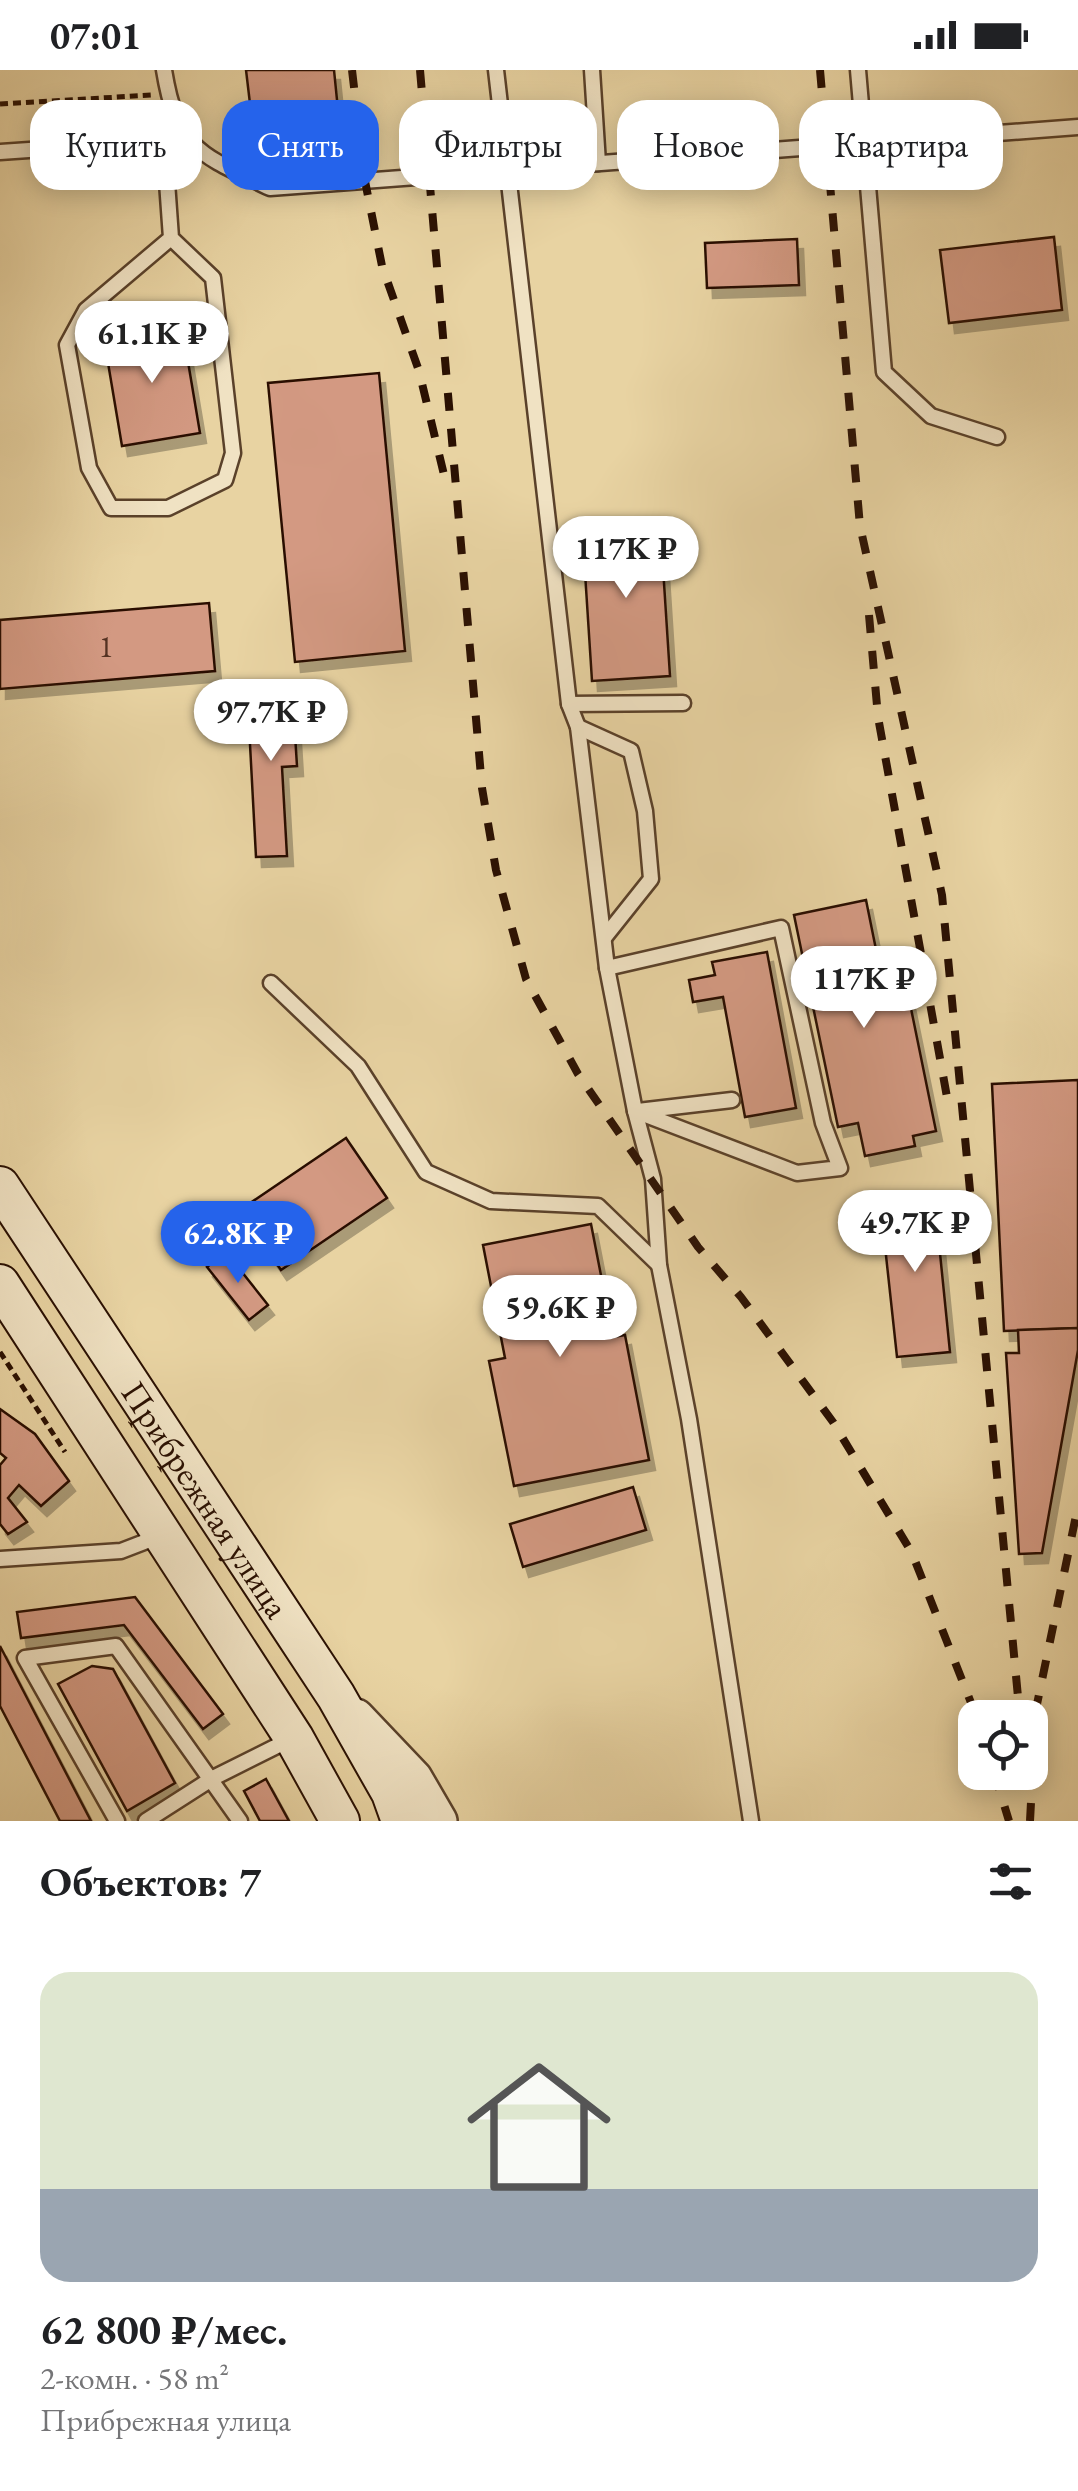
<!DOCTYPE html>
<html lang="ru">
<head>
<meta charset="utf-8">
<style>
  body { margin:0; font-family:"EB Garamond",serif; background:#f6f6f6; color:#202124; height:100vh; display:flex; flex-direction:column; font-size:38px; white-space:nowrap }
  * { box-sizing:border-box; margin:0 }
  p { font-size:32px; color:#757577 }
  .icon { flex:none; width:55px; height:55px; fill:none; stroke:currentColor; stroke-width:2; stroke-linecap:round; stroke-linejoin:round }
  .map { position:relative; height:1751px; overflow:hidden }
  .details { display:flex; flex-direction:column; background:#fff; flex:1 }
  .details>* { flex:none }
  .banner { position:absolute; left:30px; top:30px; width:1020px; height:90px; display:flex; gap:20px }
  .fabs { position:absolute; left:958px; top:1630px; display:grid; gap:20px }
  .fabs a { display:grid; place-items:center; width:90px; height:90px; border-radius:20px; background:#fff; box-shadow:0 5px 25px #0003; font-size:50px }
  .price { position:absolute; translate:-50% -85px; padding:0 22px; border-radius:35px; background:#fff; color:#222; font-size:32px; line-height:65px; filter:drop-shadow(0 2px 5px #0008) }
  .price::after { content:''; position:absolute; left:50%; top:60px; width:30px; height:22px; margin-left:-15px; background:inherit; clip-path:polygon(0 0,100% 0,50% 100%) }
  .price.current { background:#2563eb; color:#fff }
  ul { padding:0; list-style:none }
  li { display:grid; align-content:center; gap:20px; height:530px; padding:0 40px }
  li+li { border-top:2px solid #e0e0e0 }
  li span { display:grid; place-items:center; height:310px; border-radius:30px; color:#555 }
  li>.icon { margin-inline-start:auto }
  span .icon { width:180px; height:180px; fill:#fffc; stroke-width:1 }
  li b { font-size:42px }
  h2 { display:flex; justify-content:space-between; align-items:center; height:120px; padding:0 40px; font-size:42px }
  .chip { padding:0 35px; border-radius:30px; background:#fff; box-shadow:0 5px 25px #0003; font-size:35px; line-height:90px }
  .chip.current { background:#2563eb; color:#fff }
  .status { display:flex; justify-content:space-between; align-items:center; height:70px; padding:0 50px; background:#fff; direction:ltr }
  .status svg { height:28px; fill:currentColor }
  .map>svg:first-child { display:block }
</style>
</head>
<body>
<div class="status"><b>07:01</b><svg viewBox="0 0 49 12"><path d="M0 12V9h3v3zM5 12V6h3v6zM10 12V3h3v9zM15 12V0h3v12zM26 1h20v11H26zM47 4h2v5h-2z"/></svg></div>
<div class="map">
<svg width="1078" height="1751" viewBox="0 0 1078 1751">
  <defs>
    <filter id="shadow"><feDropShadow dx="6" dy="10" stdDeviation="0" flood-color="#0004"/></filter>
  </defs>
  <rect width="100%" height="100%" fill="#e8d3a2"/>
  <filter id="stains"><feTurbulence type="fractalNoise" baseFrequency=".002" numOctaves="4"/><feColorMatrix values="0 0 0 0 .2 0 0 0 0 .09 0 0 0 0 .02 0 0 0 .5 -.17"/></filter>
  <radialGradient id="worn" r=".72"><stop offset=".6" stop-color="#630" stop-opacity="0"/><stop offset="1" stop-color="#630" stop-opacity=".3"/></radialGradient>
  <!-- building -->
  <g fill="#d39982" stroke="#2a1002" stroke-width="2.5" filter="url(#shadow)">
    <path d="M 246,0 L 334,0 L 339,50 L 253,59 Z"/>
    <path d="M 1054,167 L 1062,240 L 949,253 L 940,180 Z"/>
    <path d="M 797,169 L 799,215 L 707,218 L 705,173 Z"/>
    <path d="M 182,256 L 200,363 L 122,376 L 104,269 Z"/>
    <path d="M 379,303 L 405,581 L 295,592 L 268,313 Z"/>
    <path d="M 660,451 L 670,606 L 592,611 L 582,456 Z"/>
    <path d="M 209,533 L 215,601 L 0,619 L 0,550 Z"/>
    <path d="M 292,616 L 297,696 L 282,697 L 287,786 L 256,787 L 247,618 Z"/>
    <path d="M 866,830 L 884,919 L 906,914 L 936,1061 L 913,1066 L 915,1076 L 865,1086 L 858,1053 L 838,1057 L 794,845 Z"/>
    <path d="M 767,882 L 796,1038 L 745,1047 L 723,927 L 693,932 L 689,910 L 715,905 L 712,892 Z"/>
    <path d="M 1078,1010 L 1078,1258 L 1004,1261 L 992,1014 Z"/>
    <path d="M 346,1068 L 387,1128 L 281,1200 L 240,1140 Z"/>
    <path d="M 934,1124 L 950,1282 L 897,1287 L 880,1130 Z"/>
    <path d="M 591,1154 L 613,1267 L 625,1265 L 649,1390 L 514,1416 L 489,1291 L 505,1288 L 483,1175 Z"/>
    <path d="M 226,1182 L 268,1235 L 249,1250 L 207,1197 Z"/>
    <path d="M 1078,1258 L 1078,1280 L 1042,1483 L 1019,1484 L 1006,1283 L 1019,1283 L 1018,1260 Z"/>
    <path d="M 0,1339 L 35,1364 L 69,1411 L 41,1436 L 19,1415 L 8,1428 L 27,1452 L 8,1464 L 0,1454 L 0,1395 L 6,1388 L 0,1383 Z"/>
    <path d="M 633,1417 L 646,1460 L 523,1497 L 510,1454 Z"/>
    <path d="M 135,1527 L 223,1644 L 203,1659 L 124,1555 L 21,1568 L 17,1542 Z"/>
    <path d="M 0,1576 L 91,1751 L 60,1751 L 0,1636 Z"/>
    <path d="M 92,1596 L 113,1599 L 175,1713 L 127,1741 L 58,1614 Z"/>
    <path d="M 266,1709 L 289,1751 L 260,1751 L 244,1721 Z"/>
  </g>
  <g fill="none" stroke-linecap="round" stroke-linejoin="round">
    <defs>
      <g id="service">
        <path d="M 164,0 C 177,80 201,85 270,118 L 1078,57"/>
        <path d="M 496,0 L 569,634 L 578,657 L 607,898 L 635,1041 L 653,1109 L 659,1195 L 689,1349 L 751,1751"/>
        <path d="M 592,0 L 598,93"/>
        <path d="M 858,0 L 884,302 L 931,346 L 997,367"/>
        <path d="M 164,70 L 171,168 L 86,240 L 67,275 L 89,398 L 111,438 L 168,438 L 225,410 L 233,383 L 213,208 L 171,168"/>
        <path d="M 0,82 L 173,70"/>
        <path d="M 569,634 L 683,633"/>
        <path d="M 578,657 L 631,681 L 645,741 L 651,809 L 604,868"/>
        <path d="M 607,898 L 781,858 L 823,1053 L 840,1098 L 797,1103 L 635,1041"/>
        <path d="M 271,913 L 358,996 L 426,1102 L 491,1131 L 598,1136 L 659,1195"/>
        <path d="M 638,1041 L 732,1030"/>
        <path d="M 0,1489 L 121,1481 L 160,1466"/>
        <path d="M 117,1751 L 25,1588 L 116,1576 L 240,1751"/>
        <path d="M 146,1751 L 213,1708 L 293,1668"/>
      </g>
      <path id="tertiary" d="M 356,1647 L 414,1708 L 439,1751"/>
      <g id="secondary">
        <path id="s1" d="M 0,1116 L 336,1626 L 391,1723 L 401,1751"/>
        <path d="M 0,1214 L 294,1668 L 340,1751"/>
      </g>
    </defs>
    <!-- service casing -->
    <use href="#service" stroke="#5a412a" stroke-width="19"/>
    <!-- tertiary casing -->
    <use href="#tertiary" stroke="#5a412a" stroke-width="40"/>
    <!-- secondary casing -->
    <use href="#secondary" stroke="#2a1002" stroke-width="42"/>
    <!-- path -->
    <g stroke="#2a1002" stroke-width="5" stroke-dasharray="8 5" stroke-linecap="butt">
      <path d="M 0,34 L 152,25"/>
      <path d="M 0,1282 L 65,1382"/>
    </g>
    <!-- service -->
    <use href="#service" stroke="#f0e2c3" stroke-width="14"/>
    <!-- tertiary -->
    <use href="#tertiary" stroke="#f0e2c3" stroke-width="35"/>
    <!-- secondary -->
    <use href="#secondary" stroke="#f0e2c3" stroke-width="38"/>
    <!-- rail -->
    <g stroke="#2a1002" stroke-width="8" stroke-dasharray="18 18" stroke-linecap="butt">
      <path d="M 352,0 L 365,111 L 382,196 L 419,301 L 446,413"/>
      <path d="M 420,0 L 482,718 L 496,800 L 526,909 L 578,1004 L 698,1177 L 741,1227 L 833,1352 L 912,1483 L 977,1648"/>
      <path d="M 820,0 L 860,456 L 942,825 L 1020,1648"/>
      <path d="M 869,545 L 878,647 L 949,1038"/>
      <path d="M 994,1702 L 1009,1751"/>
      <path d="M 1030,1751 L 1036,1639 L 1078,1436"/>
    </g>
  </g>
  <g text-anchor="middle" dominant-baseline="central" stroke-width="8" stroke-linejoin="round" paint-order="stroke">
    <!-- number labels -->
    <g font-size="30" fill="#543222">
      <text x="106" y="576">1</text>
    </g>
    <!-- street labels -->
    <g font-size="35" fill="#2a1002" stroke="#f0e2c3">
      <text stroke="none"><textPath href="#s1" startOffset="375">Прибрежная улица</textPath></text>
    </g>
  </g>
  <rect width="100%" height="100%" filter="url(#stains)"/>
  <rect width="100%" height="100%" fill="url(#worn)"/>
</svg>
<div class="fabs">
<a><svg class="icon" aria-label="locate" viewBox="0 0 24 24"><circle cx="12" cy="12" r="6"/><path d="M12 2v4M12 18v4M2 12h4M18 12h4"/></svg></a>
</div>
<b class="price" style="left:152px;top:316px">61.1K ₽</b>
<b class="price" style="left:626px;top:531px">117K ₽</b>
<b class="price" style="left:271px;top:694px">97.7K ₽</b>
<b class="price" style="left:864px;top:961px">117K ₽</b>
<b class="price" style="left:915px;top:1205px">49.7K ₽</b>
<b class="price current" style="left:238px;top:1216px">62.8K ₽</b>
<b class="price" style="left:560px;top:1290px">59.6K ₽</b>
<div class="banner">
<a class="chip">Купить</a>
<a class="chip current">Снять</a>
<a class="chip">Фильтры</a>
<a class="chip">Новое</a>
<a class="chip">Квартира</a>
</div>
</div>
<section class="details">
<h2>Объектов: 7<svg class="icon" aria-label="filters" viewBox="0 0 24 24"><path d="M4 7h16M4 17h16"/><circle cx="9" cy="7" r="2"/><circle cx="15" cy="17" r="2"/></svg></h2>
<ul>
<li><span style="background:linear-gradient(#dfe7d0 70%,#9aa5b1 0)"><svg class="icon" aria-label="home" viewBox="0 0 24 24"><path d="M3 11l9-7 9 7M6 9v11h12V9"/></svg></span><div><b>62 800 ₽/мес.</b><p>2-комн. · 58 m²</p><p>Прибрежная улица</p></div></li>
</ul>
</section>
</body>
</html>
